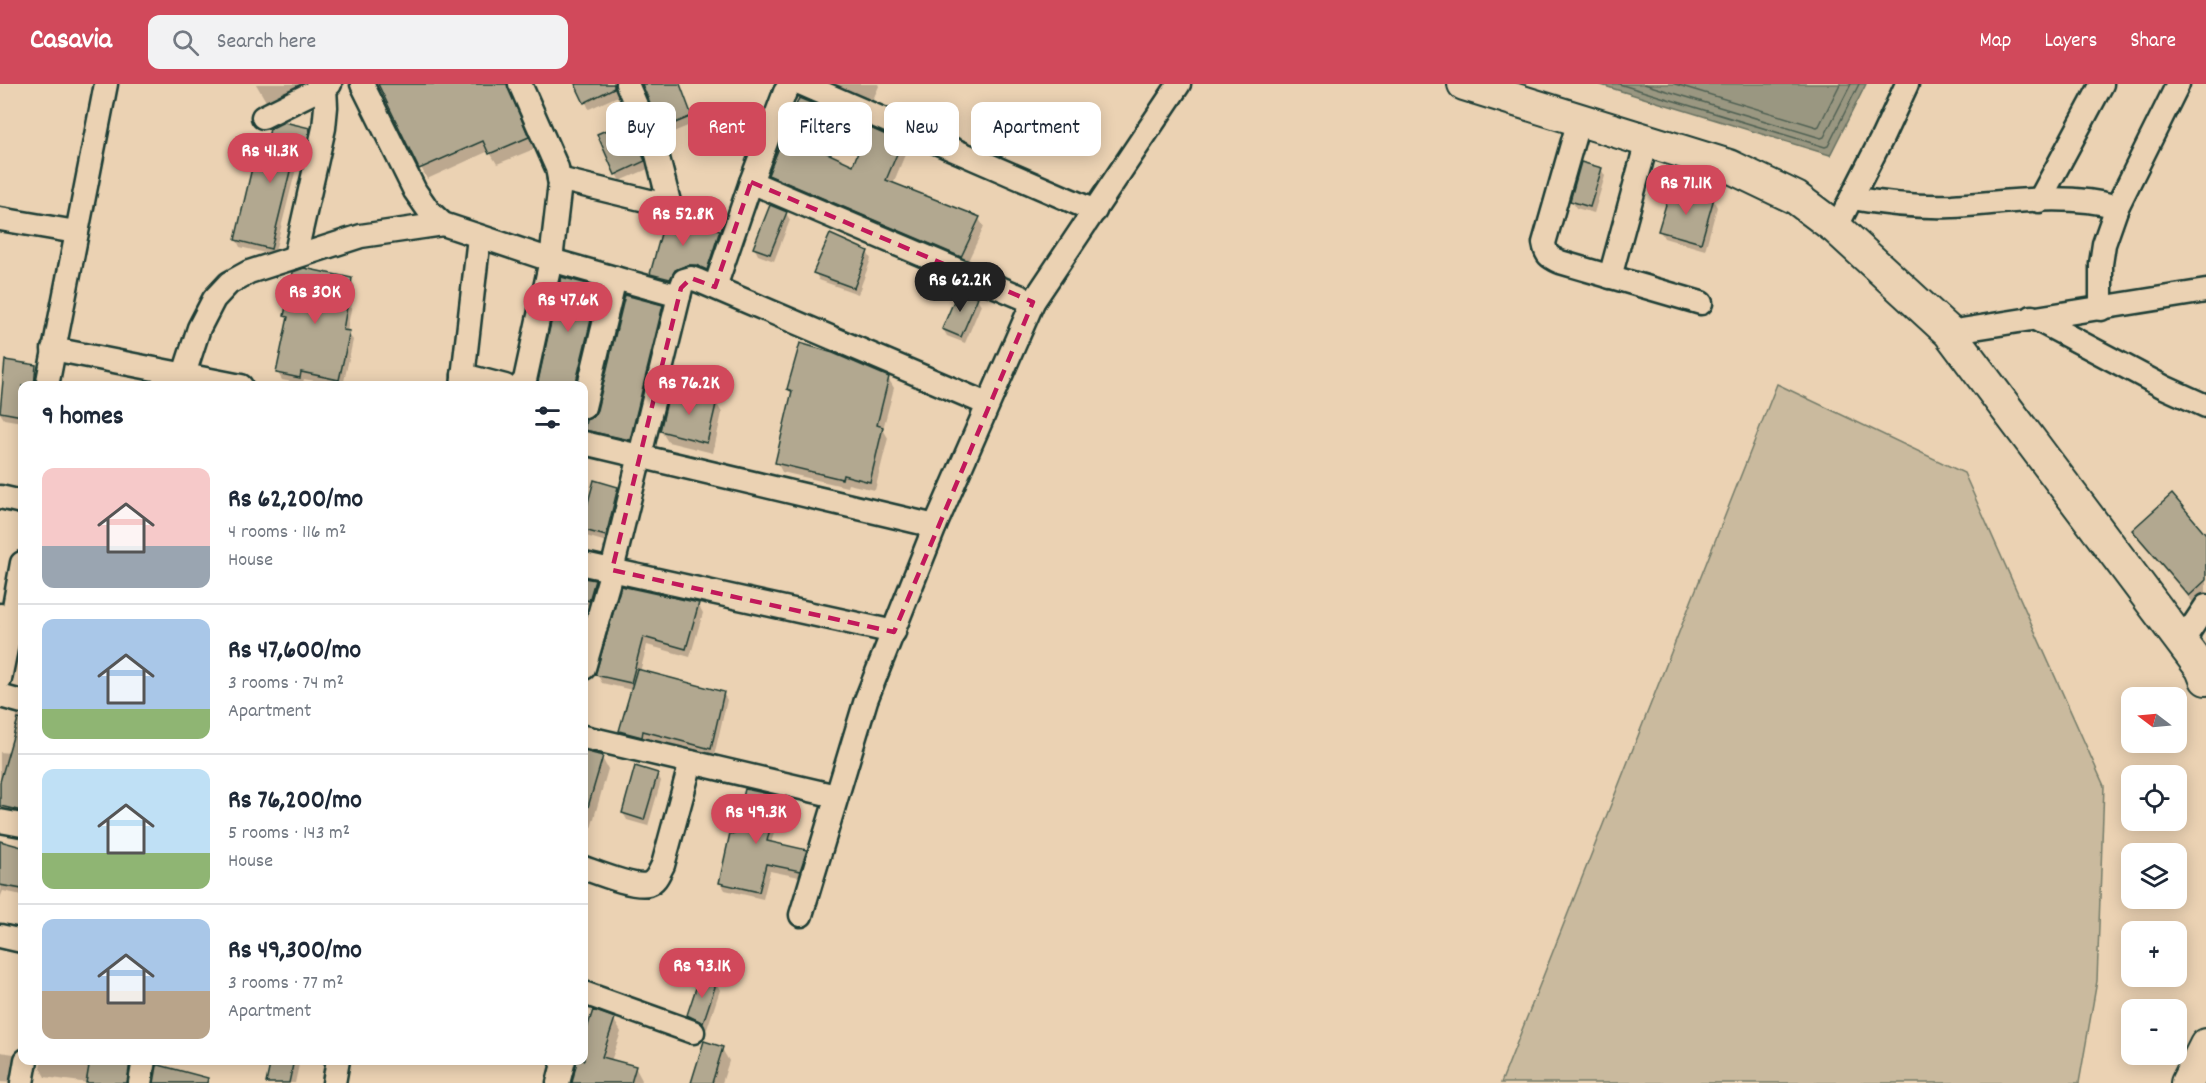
<!DOCTYPE html>
<html lang="en">
<head>
<meta charset="utf-8">
<style>
  body { margin:0; font-family:Dekko,sans-serif; background:#f2f2f3; color:#1f2937; height:100vh; display:flex; flex-direction:column; font-size:22px; white-space:nowrap }
  * { box-sizing:border-box; margin:0 }
  p { font-size:20px; color:#747a83 }
  .icon { flex:none; width:33px; height:33px; fill:none; stroke:currentColor; stroke-width:2; stroke-linecap:round; stroke-linejoin:round }
  .map { position:relative; flex:1; overflow:hidden }
  .panel { position:absolute; left:18px; top:297px; width:570px; height:684px; display:flex; flex-direction:column; background:#fff; border-radius:12px; box-shadow:0 3px 15px #0003 }
  .panel>* { flex:none }
  .guide { position:absolute; left:606px; top:18px; width:570px; height:54px; display:flex; gap:12px }
  .needle { width:39px; rotate:286deg }
  .controls { position:absolute; left:2121px; top:603px; display:grid; gap:12px }
  .controls a { display:grid; place-items:center; width:66px; height:66px; border-radius:12px; background:#fff; box-shadow:0 3px 15px #0003; font-size:30px }
  .price { position:absolute; translate:-50% -51px; padding:0 14px; border-radius:21px; background:#d1495b; color:#fff; font-size:20px; line-height:39px; filter:drop-shadow(0 2px 3px #0008) }
  .price::after { content:''; position:absolute; left:50%; top:36px; width:18px; height:14px; margin-left:-9px; background:inherit; clip-path:polygon(0 0,100% 0,50% 100%) }
  .price.selected { background:#222; color:#fff }
  ul { padding:0; list-style:none }
  li { display:flex; align-items:center; gap:18px; height:150px; padding:0 24px }
  li+li { border-top:2px solid #e0e1e3 }
  li span { display:grid; place-items:center; flex:none; width:168px; height:120px; border-radius:12px; color:#555 }
  li>.icon { margin-inline-start:auto }
  span .icon { width:72px; height:72px; fill:#fffc; stroke-width:1 }
  li b { font-size:26px }
  h2 { display:flex; justify-content:space-between; align-items:center; height:72px; padding:0 24px; font-size:26px }
  .tag { padding:0 21px; border-radius:12px; background:#fff; box-shadow:0 3px 15px #0003; font-size:21px; line-height:54px }
  .tag.selected { background:#d1495b; color:#fff }
  header { display:flex; align-items:center; gap:36px; box-sizing:border-box; height:84px; padding:0 30px; background:#d1495b; color:#fff }
  header strong { font-size:28px }
  nav { display:flex; gap:33px; margin-inline-start:auto; font-size:21px }
  .search { width:420px; height:54px; background:#f2f2f3; display:flex; align-items:center; gap:15px; box-sizing:border-box; padding:0 21px; border-radius:12px; color:#747a83; font-size:22px }
  .map>svg:first-child { display:block }
</style>
</head>
<body>
<header>
<strong>Casavia</strong>
<div class="search"><svg class="icon" aria-label="search" viewBox="0 0 24 24"><circle cx="10" cy="10" r="6"/><path d="M15 15l6 6"/></svg>Search here</div>
<nav><a>Map</a><a>Layers</a><a>Share</a></nav>
</header>
<div class="map">
<svg width="2206" height="999" viewBox="0 0 2206 999">
  <rect width="100%" height="100%" fill="#ebd2b3"/>
  <filter id="ink" filterUnits="userSpaceOnUse"><feTurbulence type="fractalNoise" baseFrequency=".0167" numOctaves="2"/><feDisplacementMap in="SourceGraphic" scale="12" xChannelSelector="R" yChannelSelector="G"/><feConvolveMatrix kernelMatrix="1 2 1 2 8 2 1 2 1" color-interpolation-filters="sRGB"/></filter>
  <g filter="url(#ink)">
    <!-- green -->
    <path fill="#caba9e" stroke="#747c69" stroke-width="1.5" d="M 1777,300 L 1964,389 L 2104,702 L 2097,897 L 2079,999 L 1501,999 Z"/>
    <!-- water -->
    <path fill="#9a9781" stroke="#697362" stroke-width="1.5" d="M 1598,0 L 1866,0 L 1830,71 Z"/>
    <!-- shadow -->
    <g fill="#0003">
      <path d="M 256,0 L 304,0 L 267,19 Z"/>
      <path d="M 379,0 L 514,0 L 513,18 L 534,65 L 497,80 L 489,67 L 427,95 Z"/>
      <path d="M 577,0 L 620,0 L 617,6 L 618,12 L 589,25 Z"/>
      <path d="M 643,0 L 679,0 L 695,39 L 666,51 Z"/>
      <path d="M 826,0 L 878,0 L 879,2 L 871,20 Z"/>
      <path d="M 829,28 L 834,37 L 820,68 L 854,83 L 900,59 L 906,68 L 893,100 L 979,135 L 984,143 L 966,181 L 775,99 L 770,91 Z"/>
      <path d="M 309,45 L 313,52 L 307,79 L 298,77 L 274,171 L 240,163 L 236,155 L 265,70 Z"/>
      <path d="M 632,46 L 648,85 L 620,97 L 616,90 Z"/>
      <path d="M 1601,85 L 1605,92 L 1594,129 L 1576,124 L 1572,117 Z"/>
      <path d="M 1694,113 L 1713,116 L 1717,123 L 1705,166 L 1664,154 L 1660,147 Z"/>
      <path d="M 786,129 L 790,136 L 774,177 L 758,171 L 754,163 Z"/>
      <path d="M 719,147 L 726,158 L 713,196 L 658,201 L 652,190 Z"/>
      <path d="M 867,168 L 871,175 L 858,210 L 819,196 L 815,188 Z"/>
      <path d="M 351,195 L 355,202 L 347,248 L 353,256 L 343,302 L 304,295 L 303,300 L 282,296 L 278,289 L 289,237 L 286,232 Z"/>
      <path d="M 598,205 L 602,212 L 580,302 L 538,302 Z"/>
      <path d="M 977,214 L 981,221 L 965,259 L 947,252 L 943,245 Z"/>
      <path d="M 662,223 L 666,230 L 634,362 L 584,355 L 584,337 L 589,337 L 595,333 Z"/>
      <path d="M 6,278 L 35,282 L 40,289 L 38,302 L 22,302 L 22,338 L 4,335 L 0,329 Z"/>
      <path d="M 888,294 L 894,304 L 883,345 L 888,354 L 875,406 L 848,400 L 847,403 L 782,388 L 777,378 L 793,312 L 788,305 Z"/>
      <path d="M 716,318 L 722,329 L 713,369 L 668,358 L 661,347 Z"/>
      <path d="M 595,398 L 617,404 L 622,411 L 610,459 L 586,452 L 584,448 L 584,438 Z"/>
      <path d="M 2134,446 L 2206,452 L 2206,513 L 2196,522 L 2140,457 Z"/>
      <path d="M 584,495 L 594,498 L 598,505 L 593,523 L 584,521 Z"/>
      <path d="M 623,504 L 698,520 L 703,529 L 690,573 L 647,561 L 640,588 L 723,609 L 727,616 L 714,672 L 647,654 L 645,659 L 625,654 L 621,647 L 632,606 L 602,599 L 597,590 Z"/>
      <path d="M 17,632 L 22,632 L 22,720 L 19,733 L 0,728 L 0,668 L 10,669 Z"/>
      <path d="M 584,668 L 602,674 L 608,685 L 584,769 Z"/>
      <path d="M 657,690 L 661,697 L 648,742 L 627,736 L 623,729 Z"/>
      <path d="M 777,714 L 781,721 L 771,760 L 806,767 L 810,774 L 804,794 L 770,787 L 763,815 L 725,806 L 721,799 Z"/>
      <path d="M 0,759 L 22,765 L 22,811 L 3,807 L 0,814 Z"/>
      <path d="M 716,899 L 720,906 L 707,945 L 693,939 L 688,931 Z"/>
      <path d="M 614,936 L 621,948 L 611,977 L 635,983 L 642,996 L 641,999 L 573,999 L 584,976 L 584,955 Z"/>
      <path d="M 722,965 L 729,977 L 722,999 L 693,999 Z"/>
      <path d="M 0,968 L 14,970 L 18,978 L 13,999 L 0,998 Z"/>
      <path d="M 41,976 L 138,976 L 132,999 L 88,999 L 45,993 L 40,984 Z"/>
      <path d="M 273,976 L 300,976 L 295,999 L 286,999 Z"/>
      <path d="M 308,976 L 332,976 L 330,982 Z"/>
    </g>
    <g fill="none" stroke-linecap="round" stroke-linejoin="round">
      <!-- shore -->
      <g stroke="#506153" stroke-width="1.5">
        <path d="M 1619,0 L 1825,63 L 1828,62 L 1859,0"/>
        <path d="M 1644,0 L 1821,54 L 1824,53 L 1851,0"/>
        <path d="M 1675,0 L 1817,43 L 1819,42 L 1840,0"/>
      </g>
    </g>
    <!-- building -->
    <g fill="#b2a890" stroke="#1f3d34" stroke-width="1.5">
      <path d="M 378,0 L 507,0 L 529,53 L 489,70 L 483,57 L 419,85 Z"/>
      <path d="M 575,0 L 614,0 L 614,4 L 584,19 Z"/>
      <path d="M 642,0 L 680,0 L 692,32 L 661,45 Z"/>
      <path d="M 799,14 L 830,27 L 814,63 L 853,81 L 868,43 L 902,58 L 886,96 L 980,133 L 961,173 L 768,91 Z"/>
      <path d="M 628,37 L 645,77 L 615,91 L 597,50 Z"/>
      <path d="M 284,38 L 310,44 L 304,73 L 294,71 L 271,165 L 235,156 L 256,67 L 264,69 L 270,45 Z"/>
      <path d="M 1581,78 L 1602,84 L 1590,123 L 1570,117 Z"/>
      <path d="M 1670,107 L 1693,111 L 1693,108 L 1714,114 L 1701,159 L 1658,147 Z"/>
      <path d="M 770,121 L 787,128 L 770,170 L 753,164 Z"/>
      <path d="M 675,134 L 720,146 L 707,186 L 696,181 L 687,181 L 675,186 L 670,195 L 650,190 L 665,135 Z"/>
      <path d="M 830,150 L 868,167 L 854,204 L 813,189 Z"/>
      <path d="M 304,184 L 352,194 L 343,246 L 350,247 L 339,296 L 301,288 L 300,294 L 276,289 L 288,233 L 284,232 L 293,188 Z"/>
      <path d="M 561,193 L 599,203 L 575,302 L 537,302 Z"/>
      <path d="M 959,205 L 978,213 L 961,253 L 942,245 Z"/>
      <path d="M 625,211 L 663,221 L 630,356 L 584,346 L 586,336 L 593,333 L 597,326 Z"/>
      <path d="M 800,259 L 833,269 L 889,293 L 877,341 L 883,343 L 870,398 L 843,391 L 842,395 L 775,379 L 792,307 L 787,305 Z"/>
      <path d="M 5,276 L 36,281 L 34,302 L 22,302 L 22,332 L 0,328 Z"/>
      <path d="M 670,305 L 717,316 L 707,359 L 660,347 Z"/>
      <path d="M 594,396 L 618,403 L 606,452 L 584,446 L 584,433 Z"/>
      <path d="M 2172,410 L 2206,450 L 2206,496 L 2189,512 L 2132,446 Z"/>
      <path d="M 584,494 L 595,496 L 589,517 L 584,515 Z"/>
      <path d="M 621,502 L 699,519 L 686,565 L 643,553 L 631,599 L 595,591 Z"/>
      <path d="M 637,585 L 724,608 L 711,665 L 643,647 L 642,653 L 619,647 Z"/>
      <path d="M 18,635 L 22,636 L 22,727 L 0,722 L 0,698 Z"/>
      <path d="M 584,667 L 603,672 L 588,723 L 584,723 Z"/>
      <path d="M 635,682 L 658,689 L 644,736 L 622,729 Z"/>
      <path d="M 745,705 L 778,712 L 767,757 L 807,766 L 800,787 L 766,780 L 759,808 L 719,799 L 730,749 L 734,750 Z"/>
      <path d="M 0,757 L 22,763 L 22,805 L 0,801 Z"/>
      <path d="M 700,892 L 717,897 L 703,939 L 687,931 Z"/>
      <path d="M 593,926 L 615,934 L 602,973 L 636,982 L 631,999 L 572,999 L 577,976 L 584,976 L 584,954 Z"/>
      <path d="M 704,957 L 723,963 L 712,999 L 691,999 Z"/>
      <path d="M 90,976 L 130,977 L 127,999 L 86,999 Z"/>
      <path d="M 271,976 L 294,976 L 289,999 L 266,999 Z"/>
      <path d="M 159,981 L 208,994 L 207,999 L 154,999 L 157,982 Z"/>
    </g>
    <g fill="none" stroke-linecap="round" stroke-linejoin="round">
      <defs>
        <g id="street">
          <path d="M 362,0 L 415,107 L 429,127 L 443,140 L 551,176 L 679,212"/>
          <path d="M 520,0 L 557,84 L 560,99 L 551,176 L 525,296 L 520,302"/>
          <path d="M 802,0 L 1095,127"/>
          <path d="M 263,33 L 330,0"/>
          <path d="M 1579,36 L 1544,159 C 1546,171 1549,173 1560,178 L 1701,219"/>
          <path d="M 559,95 L 670,122 L 657,70 L 627,0"/>
          <path d="M 751,98 L 1033,218"/>
          <path d="M 1852,114 C 1885,120 1918,123 1952,122 C 2004,119 2067,108 2117,123"/>
          <path d="M 2039,117 L 2102,0"/>
          <path d="M 0,135 L 76,148"/>
          <path d="M 1836,144 L 1882,54 L 1907,0"/>
          <path d="M 295,173 L 324,44 L 326,23 L 325,3"/>
          <path d="M 1610,193 L 1647,57"/>
          <path d="M 715,203 L 751,98 L 785,8 L 791,0"/>
          <path d="M 2101,225 L 2101,180 L 2104,160 L 2117,123 L 2178,0"/>
          <path d="M 2032,233 L 2164,303 L 2206,322"/>
          <path d="M 1949,248 L 2206,207"/>
          <path d="M 53,265 L 241,302"/>
          <path d="M 184,290 L 199,244 L 214,215 L 229,199 L 249,188 L 361,152 L 443,140"/>
          <path d="M 463,291 L 505,302"/>
          <path d="M 47,302 L 106,0"/>
          <path d="M 462,302 L 479,153"/>
          <path d="M 584,323 L 615,194"/>
          <path d="M 584,359 L 935,442"/>
          <path d="M 0,413 L 22,418"/>
          <path d="M 584,480 L 894,548"/>
          <path d="M 0,531 L 12,534 L 22,479"/>
          <path d="M 2182,558 L 2206,522"/>
          <path d="M 584,584 L 612,486 L 681,204 L 684,196 L 691,194 L 699,197 L 987,320"/>
          <path d="M 0,595 L 12,534"/>
          <path d="M 0,612 L 22,618"/>
          <path d="M 584,653 L 836,712"/>
          <path d="M 0,737 L 22,741"/>
          <path d="M 584,784 C 598,789 635,804 648,800 C 657,797 659,788 663,781 L 691,678"/>
          <path d="M 801,831 L 866,616 L 935,442 L 1033,218 L 1179,0"/>
          <path d="M 0,852 L 22,857"/>
          <path d="M 584,909 L 693,948"/>
          <path d="M 22,999 L 26,976"/>
          <path d="M 140,999 L 144,976"/>
          <path d="M 334,999 L 338,976"/>
          <path d="M 558,999 L 564,976"/>
        </g>
        <g id="secondary">
          <path d="M 1464,0 L 1729,82 L 1796,114 L 1836,144 L 1949,248 L 2202,585 L 2206,595"/>
          <path d="M 2187,999 L 2206,961"/>
        </g>
      </defs>
      <!-- street casing -->
      <use href="#street" stroke="#1f3d34" stroke-width="27"/>
      <!-- secondary casing -->
      <use href="#secondary" stroke="#1f3d34" stroke-width="36"/>
      <!-- street -->
      <use href="#street" stroke="#ebd2b3" stroke-width="22"/>
      <!-- secondary -->
      <use href="#secondary" stroke="#ebd2b3" stroke-width="32"/>
    </g>
  </g>
  <!-- marked area -->
  <path fill="none" stroke="#c2185b" stroke-width="4.5" stroke-dasharray="12 8" stroke-linejoin="round" d="M 751,98 L 1033,218 L 894,548 L 612,486 L 681,204 L 691,194 L 715,203 Z"/>
</svg>
<div class="controls">
<a><svg class="needle" viewBox="-14 -14 28 28"><path d="M0-13l5 13h-10z" fill="#e53935"/><path d="M0 13l5-13h-10z" fill="#747a83"/></svg></a>
<a><svg class="icon" aria-label="locate" viewBox="0 0 24 24"><circle cx="12" cy="12" r="6"/><path d="M12 2v4M12 18v4M2 12h4M18 12h4"/></svg></a>
<a><svg class="icon" aria-label="layers" viewBox="0 0 24 24"><path d="M12 4l9 5-9 5-9-5zM3 14l9 5 9-5"/></svg></a>
<a>+</a>
<a>−</a>
</div>
<b class="price" style="left:270px;top:100px">Rs 41.3K</b>
<b class="price" style="left:1686px;top:132px">Rs 71.1K</b>
<b class="price" style="left:683px;top:163px">Rs 52.8K</b>
<b class="price selected" style="left:960px;top:229px">Rs 62.2K</b>
<b class="price" style="left:315px;top:241px">Rs 30K</b>
<b class="price" style="left:568px;top:249px">Rs 47.6K</b>
<b class="price" style="left:689px;top:332px">Rs 76.2K</b>
<b class="price" style="left:756px;top:761px">Rs 49.3K</b>
<b class="price" style="left:702px;top:915px">Rs 93.1K</b>
<div class="guide">
<a class="tag">Buy</a>
<a class="tag selected">Rent</a>
<a class="tag">Filters</a>
<a class="tag">New</a>
<a class="tag">Apartment</a>
</div>
<section class="panel">
<h2>9 homes<svg class="icon" aria-label="filters" viewBox="0 0 24 24"><path d="M4 7h16M4 17h16"/><circle cx="9" cy="7" r="2"/><circle cx="15" cy="17" r="2"/></svg></h2>
<ul>
<li><span style="background:linear-gradient(#f6c9c9 65%,#9aa5b1 0)"><svg class="icon" aria-label="home" viewBox="0 0 24 24"><path d="M3 11l9-7 9 7M6 9v11h12V9"/></svg></span><div><b>Rs 62,200/mo</b><p>4 rooms · 116 m²</p><p>House</p></div></li>
<li><span style="background:linear-gradient(#a9c7e8 75%,#8fb573 0)"><svg class="icon" aria-label="home" viewBox="0 0 24 24"><path d="M3 11l9-7 9 7M6 9v11h12V9"/></svg></span><div><b>Rs 47,600/mo</b><p>3 rooms · 74 m²</p><p>Apartment</p></div></li>
<li><span style="background:linear-gradient(#bfe0f5 70%,#8fb573 0)"><svg class="icon" aria-label="home" viewBox="0 0 24 24"><path d="M3 11l9-7 9 7M6 9v11h12V9"/></svg></span><div><b>Rs 76,200/mo</b><p>5 rooms · 143 m²</p><p>House</p></div></li>
<li><span style="background:linear-gradient(#a9c7e8 60%,#b9a48a 0)"><svg class="icon" aria-label="home" viewBox="0 0 24 24"><path d="M3 11l9-7 9 7M6 9v11h12V9"/></svg></span><div><b>Rs 49,300/mo</b><p>3 rooms · 77 m²</p><p>Apartment</p></div></li>
</ul>
</section>
</div>
</body>
</html>
